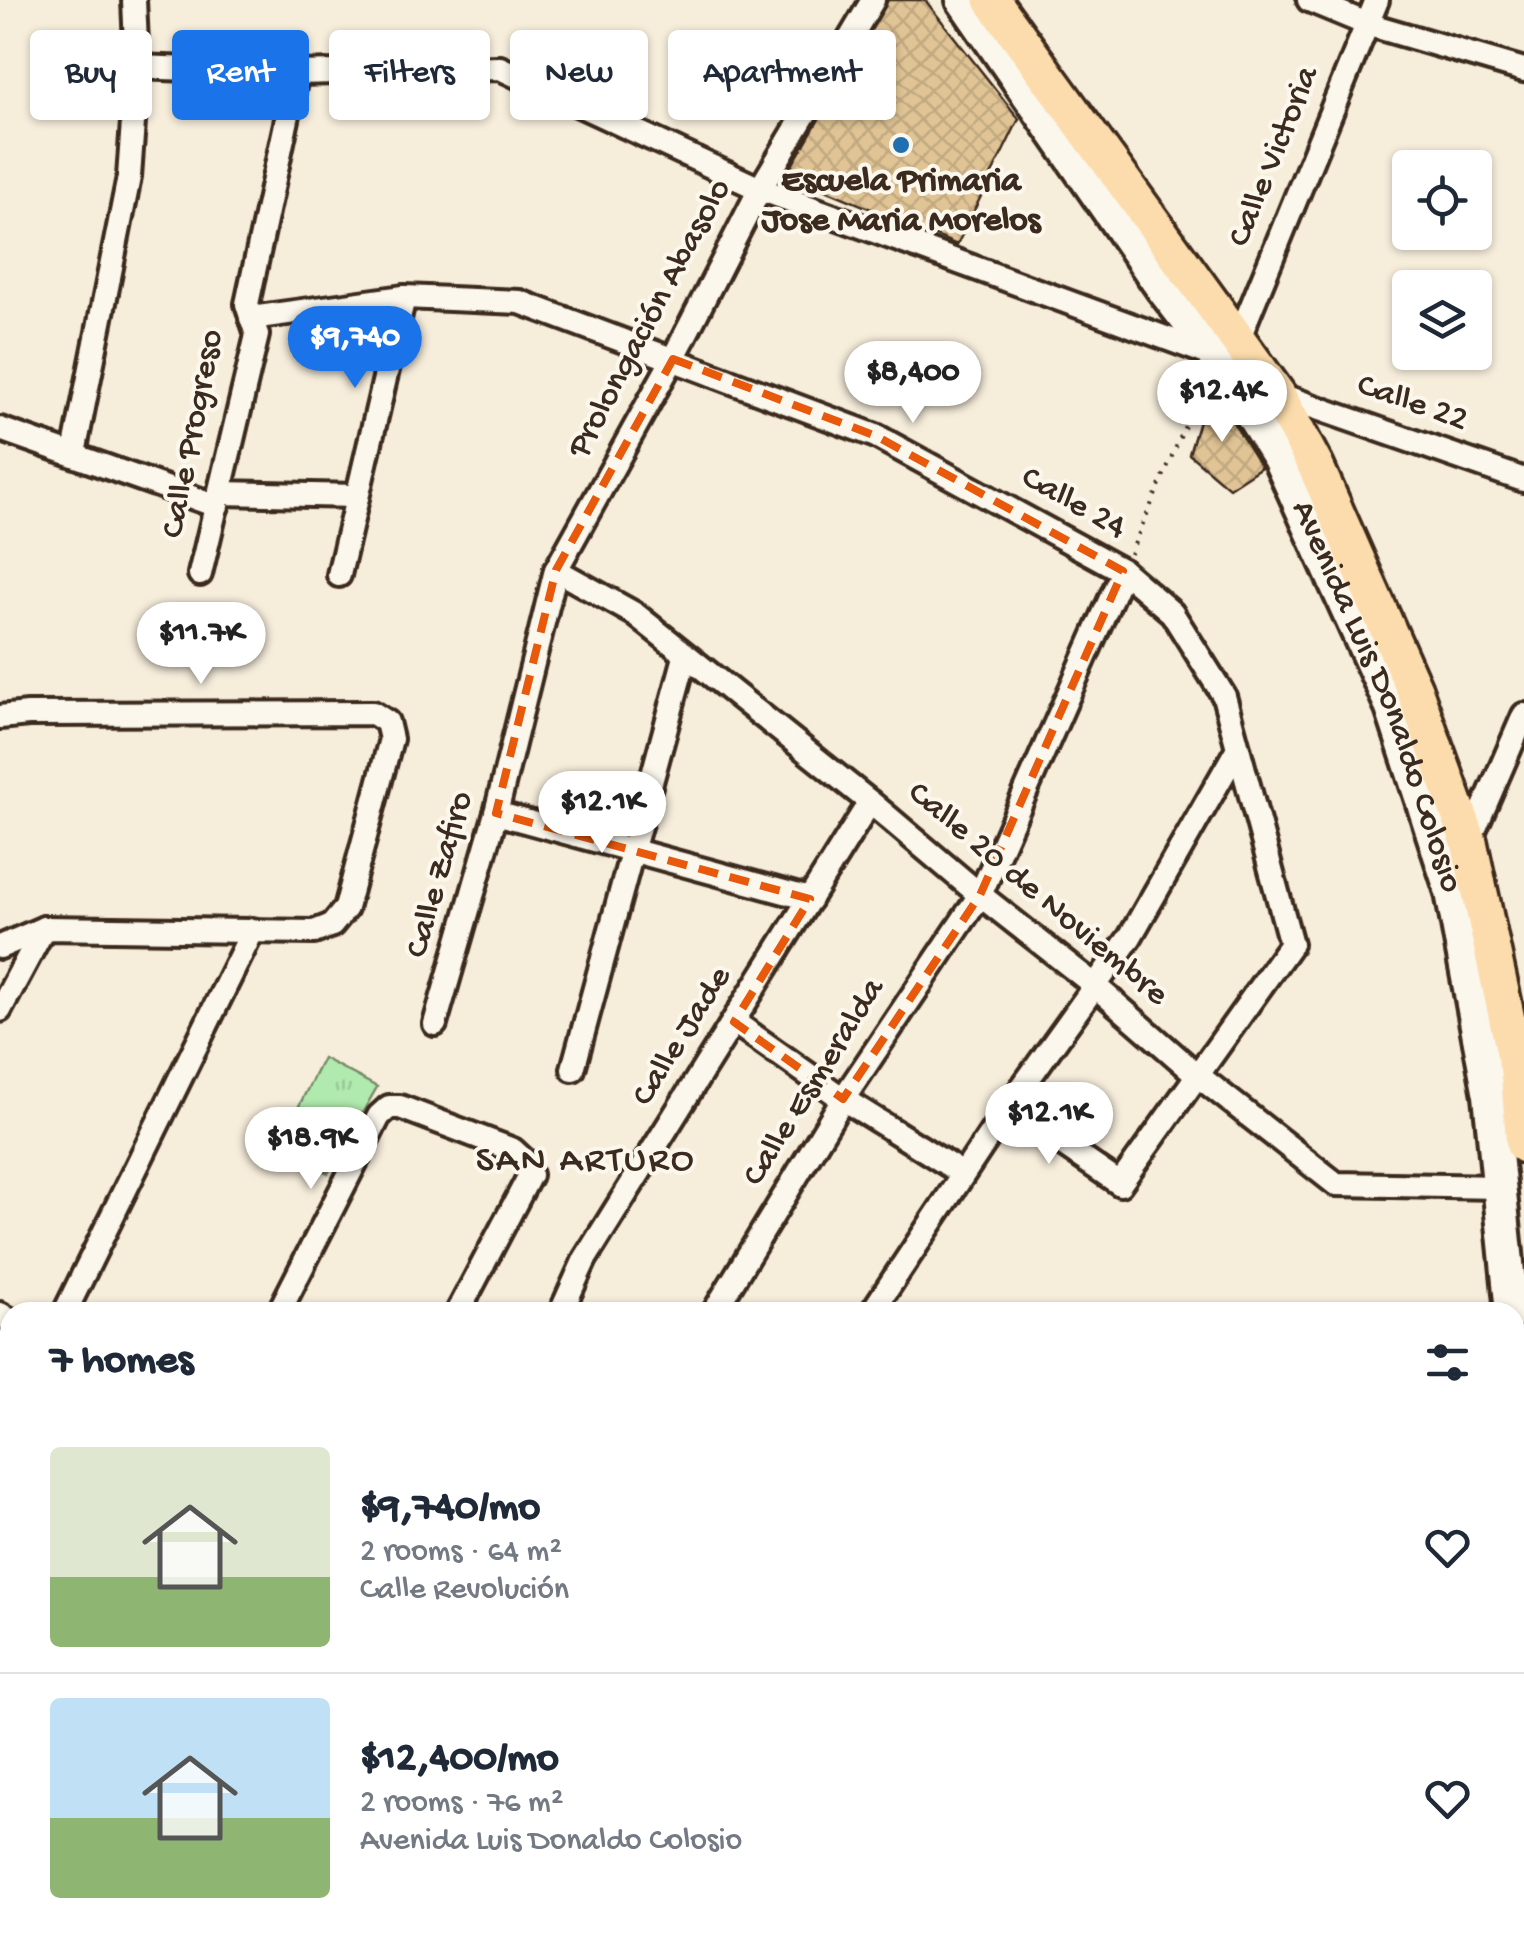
<!DOCTYPE html>
<html lang="en">
<head>
<meta charset="utf-8">
<style>
  body { margin:0; font-family:"Gochi Hand",sans-serif; background:#f6f6f7; color:#1f2937; height:100vh; display:flex; flex-direction:column; font-size:38px; white-space:nowrap }
  * { box-sizing:border-box; margin:0 }
  p { font-size:32px; color:#747a83 }
  .icon { flex:none; width:55px; height:55px; fill:none; stroke:currentColor; stroke-width:2; stroke-linecap:round; stroke-linejoin:round }
  .map { position:relative; flex:1; overflow:hidden }
  .sheet { position:absolute; left:0px; top:1302px; width:1525px; height:642px; display:flex; flex-direction:column; background:#fff; border-radius:30px 30px 0 0; box-shadow:0 2px 8px #0004 }
  .sheet>* { flex:none }
  .guide { position:absolute; left:30px; top:30px; width:1000px; height:90px; display:flex; gap:20px }
  .buttons { position:absolute; left:1392px; top:150px; display:grid; gap:20px }
  .buttons a { display:grid; place-items:center; width:100px; height:100px; border-radius:10px; background:#fff; box-shadow:0 2px 8px #0004; font-size:50px }
  .price { position:absolute; translate:-50% -85px; padding:0 22px; border-radius:35px; background:#fff; color:#222; font-size:32px; line-height:65px; filter:drop-shadow(0 2px 5px #0008) }
  .price::after { content:''; position:absolute; left:50%; top:60px; width:30px; height:22px; margin-left:-15px; background:inherit; clip-path:polygon(0 0,100% 0,50% 100%) }
  .price.current { background:#1a73e8; color:#fff }
  ul { padding:0; list-style:none }
  li { display:flex; align-items:center; gap:30px; height:250px; padding:0 50px }
  li+li { border-top:2px solid #e0e1e3 }
  li span { display:grid; place-items:center; flex:none; width:280px; height:200px; border-radius:10px; color:#555 }
  li>.icon { margin-inline-start:auto }
  span .icon { width:120px; height:120px; fill:#fffc; stroke-width:1 }
  li b { font-size:42px }
  h2 { display:flex; justify-content:space-between; align-items:center; height:120px; padding:0 50px; font-size:42px }
  .tag { padding:0 35px; border-radius:10px; background:#fff; box-shadow:0 2px 8px #0004; font-size:35px; line-height:90px }
  .tag.current { background:#1a73e8; color:#fff }
  .map>svg:first-child { display:block }
</style>
</head>
<body>
<div class="map">
<svg width="1524" height="1944" viewBox="0 0 1524 1944">
  <defs>
    <pattern id="park-tufts" width="24" height="20" patternUnits="userSpaceOnUse" patternTransform="scale(2.5)"><rect width="24" height="20" fill="#b0eaae"/><path d="M3 7l-1-3M5 7V3M7 7l1-3M15 17l-1-3M17 17v-4M19 17l1-3" fill="none" stroke="#98c995"/></pattern>
    <pattern id="building-cross-hatch" width="8" height="8" patternUnits="userSpaceOnUse" patternTransform="scale(2.5)"><rect width="8" height="8" fill="#e0c495"/><path d="M0 0l8 8M0 8l8-8" fill="none" stroke="#c1a980"/></pattern>
  </defs>
  <rect width="100%" height="100%" fill="#f6eddb"/>
  <filter id="ink" filterUnits="userSpaceOnUse"><feTurbulence type="fractalNoise" baseFrequency=".01" numOctaves="2"/><feDisplacementMap in="SourceGraphic" scale="20" xChannelSelector="R" yChannelSelector="G"/><feConvolveMatrix kernelMatrix="1 2 1 2 8 2 1 2 1" color-interpolation-filters="sRGB"/></filter>
  <g filter="url(#ink)">
    <!-- park -->
    <path fill="url(#park-tufts)" stroke="#768a66" stroke-width="2.5" d="M 323,1058 L 377,1087 L 328,1173 L 279,1146 Z"/>
    <!-- building -->
    <g fill="url(#building-cross-hatch)" stroke="#3b2a1e" stroke-width="2.5">
      <path d="M 888,0 L 925,0 L 1019,119 L 957,245 L 787,174 Z"/>
      <path d="M 1210,385 L 1261,467 L 1229,488 L 1189,454 Z"/>
    </g>
    <g fill="none" stroke-linecap="round" stroke-linejoin="round">
      <defs>
        <g id="minor">
          <path d="M 1309,0 L 1367,24 L 1524,70"/>
          <path d="M 137,67 L 297,73 L 500,68 L 760,189 L 1212,355"/>
          <path d="M 251,318 L 404,297 L 520,302 L 876,436 L 1123,571 L 1172,613 L 1224,696 L 1291,944 L 1120,1184 L 1008,1107"/>
          <path d="M 1238,340 L 1377,0"/>
          <path d="M 1277,394 L 1524,480"/>
          <path d="M 0,429 L 217,506"/>
          <path d="M 74,453 L 129,177 L 137,67 L 134,0"/>
          <path d="M 220,493 L 357,496"/>
          <path d="M 556,570 L 635,614 L 870,802 L 980,895 L 1093,984 L 1196,1074 L 1336,1184 L 1500,1187"/>
          <path d="M 200,574 L 257,335 L 247,304 L 297,73"/>
          <path d="M 339,575 L 404,297"/>
          <path d="M 0,717 L 28,714 L 373,713 L 387,722 L 391,739 L 346,908 L 332,925 L 314,932 L 44,928 L 0,947"/>
          <path d="M 496,813 L 810,899"/>
          <path d="M 1469,842 L 1524,715"/>
          <path d="M 0,1010 L 44,928"/>
          <path d="M 734,1022 L 843,1099 L 963,1174"/>
          <path d="M 435,1024 L 496,813 L 556,570 L 673,359 L 760,189 L 873,0"/>
          <path d="M 573,1069 L 685,657"/>
          <path d="M 65,1312 L 253,930"/>
          <path d="M 279,1312 L 379,1116 L 389,1107 L 400,1107 L 513,1150 L 526,1162 L 530,1175 L 458,1312"/>
          <path d="M 561,1312 L 585,1259 L 870,802"/>
          <path d="M 714,1312 L 843,1099 L 980,895 L 1123,571"/>
          <path d="M 872,1312 L 1008,1107 L 1130,937 L 1238,748"/>
          <path d="M 0,1314 L 10,1320"/>
          <path d="M 0,1537 L 10,1533"/>
          <path d="M 0,1592 L 0,1652"/>
          <path d="M 154,1935 L 155,1944"/>
          <path d="M 423,1935 L 424,1944"/>
          <path d="M 696,1935 L 698,1944"/>
          <path d="M 849,1935 L 852,1944"/>
          <path d="M 1488,1935 L 1496,1944"/>
          <path d="M 1259,1944 L 1262,1935"/>
          <path d="M 1372,1944 L 1377,1935"/>
        </g>
        <g id="tertiary">
          <path d="M 1515,1609 L 1524,1598"/>
          <path d="M 447,1944 L 465,1935"/>
        </g>
        <g id="secondary">
          <path id="s1" d="M 963,0 L 1163,289 L 1215,356 L 1279,458 L 1391,705 L 1452,892 L 1490,1095 L 1512,1312"/>
          <path d="M 1515,1347 L 1524,1445"/>
        </g>
        <path id="primary" d="M 992,0 L 1277,394 L 1316,467 L 1414,689 L 1469,842 L 1518,1071 L 1524,1145"/>
      </defs>
      <!-- minor casing -->
      <use href="#minor" stroke="#3b2a1e" stroke-width="30"/>
      <!-- tertiary casing -->
      <use href="#tertiary" stroke="#3b2a1e" stroke-width="35"/>
      <!-- secondary casing -->
      <use href="#secondary" stroke="#3b2a1e" stroke-width="40"/>
      <!-- primary casing -->
      <use href="#primary" stroke="#3b2a1e" stroke-width="42"/>
      <!-- path -->
      <path stroke="#3b2a1e" stroke-width="4" stroke-dasharray="2.5 8" stroke-linecap="butt" d="M 1130,554 L 1203,384"/>
      <!-- minor -->
      <use href="#minor" stroke="#fbf7ec" stroke-width="22"/>
      <!-- tertiary -->
      <use href="#tertiary" stroke="#fbf7ec" stroke-width="28"/>
      <!-- secondary -->
      <use href="#secondary" stroke="#fbf7ec" stroke-width="32"/>
      <!-- primary -->
      <use href="#primary" stroke="#fcdcac" stroke-width="35"/>
    </g>
  </g>
  <!-- marked area -->
  <path fill="none" stroke="#e8590c" stroke-width="8" stroke-dasharray="20 12" stroke-linejoin="round" d="M 673,359 L 876,436 L 1123,571 L 980,895 L 843,1099 L 734,1022 L 810,899 L 496,813 L 556,570 Z"/>
  <!-- markers -->
  <circle fill="#1f6fb2" stroke="#fbf7ec" stroke-width="4" cx="901" cy="145" r="10"/>
  <g text-anchor="middle" dominant-baseline="central" stroke-width="8" stroke-linejoin="round" paint-order="stroke">
    <!-- street labels -->
    <g font-size="35" fill="#3b2a1e" stroke="#fbf7ec">
      <text transform="translate(1275 157) rotate(-68)">Calle Victoria</text>
      <text transform="translate(651 319) rotate(-62)">Prolongación Abasolo</text>
      <text transform="translate(1412 404) rotate(19)">Calle 22</text>
      <text transform="translate(194 434) rotate(-79)">Calle Progreso</text>
      <text transform="translate(1073 504) rotate(29)">Calle 24</text>
      <text stroke="none"><textPath href="#s1" startOffset="815">Avenida Luis Donaldo Colosio</textPath></text>
      <text transform="translate(441 875) rotate(-74)">Calle Zafiro</text>
      <text transform="translate(1037 895) rotate(40)">Calle 20 de Noviembre</text>
      <text transform="translate(683 1037) rotate(-58)">Calle Jade</text>
      <text transform="translate(815 1083) rotate(-58)">Calle Esmeralda</text>
    </g>
    <!-- poi labels -->
    <g font-size="35" font-weight="bold" fill="#3b2a1e" stroke="#fbf7ec">
      <text x="901" y="182">Escuela Primaria<tspan x="901" dy="40">Jose Maria Morelos</tspan></text>
    </g>
    <!-- neighbourhood labels -->
    <g font-size="38" letter-spacing="2.5" fill="#3b2a1e" stroke="#fbf7ec">
      <text x="586" y="1162">SAN ARTURO</text>
    </g>
  </g>
</svg>
<div class="buttons">
<a><svg class="icon" aria-label="locate" viewBox="0 0 24 24"><circle cx="12" cy="12" r="6"/><path d="M12 2v4M12 18v4M2 12h4M18 12h4"/></svg></a>
<a><svg class="icon" aria-label="layers" viewBox="0 0 24 24"><path d="M12 4l9 5-9 5-9-5zM3 14l9 5 9-5"/></svg></a>
</div>
<b class="price current" style="left:355px;top:391px">$9,740</b>
<b class="price" style="left:913px;top:426px">$8,400</b>
<b class="price" style="left:1222px;top:445px">$12.4K</b>
<b class="price" style="left:201px;top:687px">$11.7K</b>
<b class="price" style="left:602px;top:856px">$12.1K</b>
<b class="price" style="left:1049px;top:1167px">$12.1K</b>
<b class="price" style="left:311px;top:1192px">$18.9K</b>
<div class="guide">
<a class="tag">Buy</a>
<a class="tag current">Rent</a>
<a class="tag">Filters</a>
<a class="tag">New</a>
<a class="tag">Apartment</a>
</div>
<section class="sheet">
<h2>7 homes<svg class="icon" aria-label="filters" viewBox="0 0 24 24"><path d="M4 7h16M4 17h16"/><circle cx="9" cy="7" r="2"/><circle cx="15" cy="17" r="2"/></svg></h2>
<ul>
<li><span style="background:linear-gradient(#dfe7d0 65%,#8fb573 0)"><svg class="icon" aria-label="home" viewBox="0 0 24 24"><path d="M3 11l9-7 9 7M6 9v11h12V9"/></svg></span><div><b>$9,740/mo</b><p>2 rooms · 64 m²</p><p>Calle Revolución</p></div><svg class="icon" aria-label="heart" viewBox="0 0 24 24"><path d="M12 20l-8-8c-3-5 5-10 8-4 3-6 11-1 8 4z"/></svg></li>
<li><span style="background:linear-gradient(#bfe0f5 60%,#8fb573 0)"><svg class="icon" aria-label="home" viewBox="0 0 24 24"><path d="M3 11l9-7 9 7M6 9v11h12V9"/></svg></span><div><b>$12,400/mo</b><p>2 rooms · 76 m²</p><p>Avenida Luis Donaldo Colosio</p></div><svg class="icon" aria-label="heart" viewBox="0 0 24 24"><path d="M12 20l-8-8c-3-5 5-10 8-4 3-6 11-1 8 4z"/></svg></li>
</ul>
</section>
</div>
</body>
</html>
